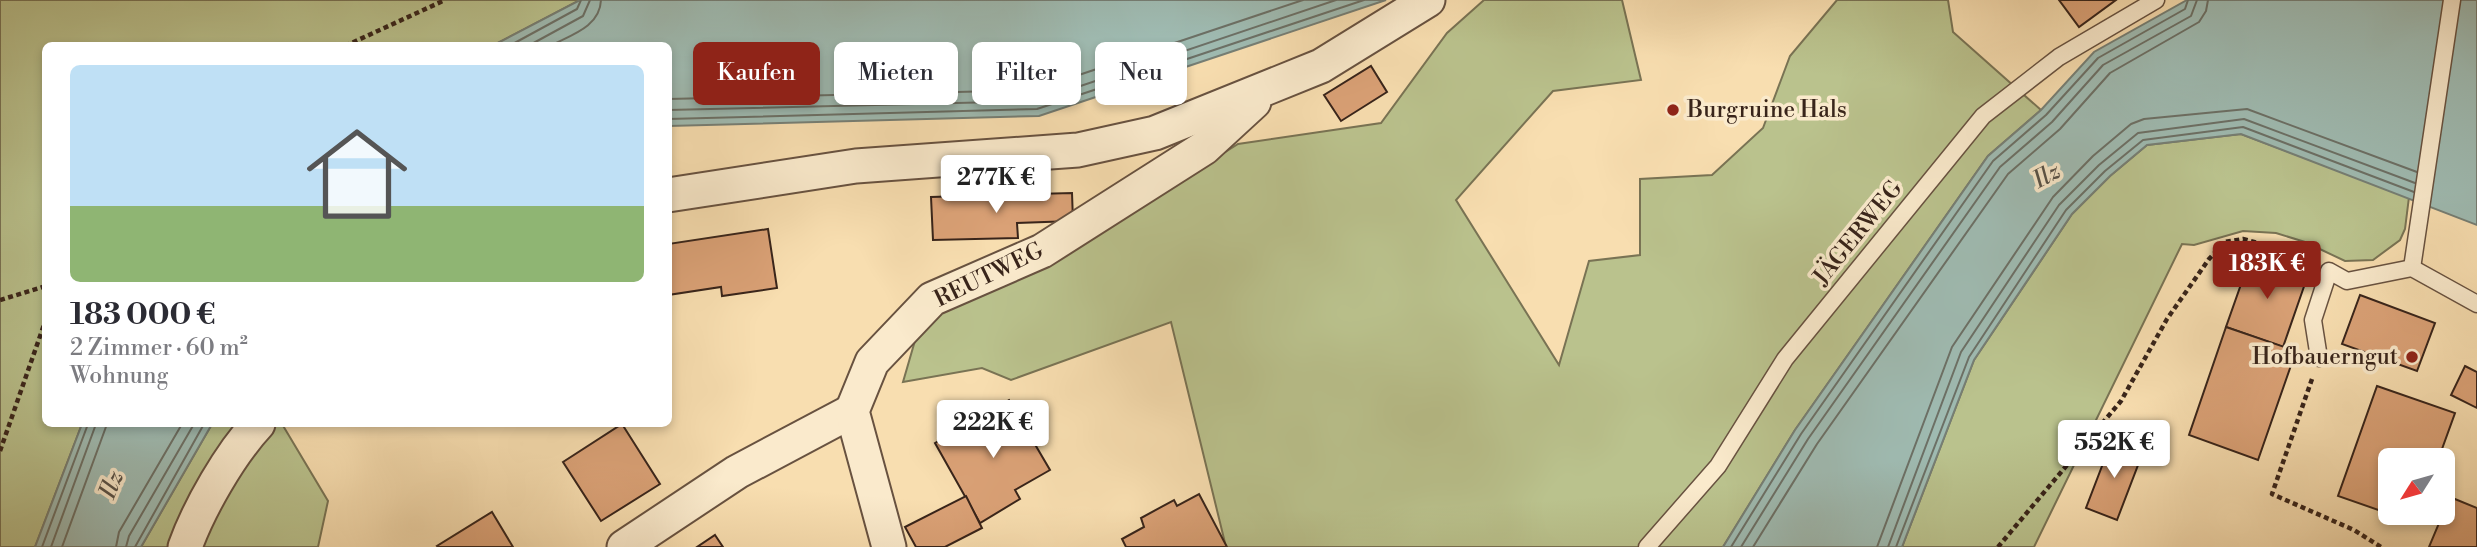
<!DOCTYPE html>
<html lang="de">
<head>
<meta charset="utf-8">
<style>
  body { margin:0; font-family:"Libre Bodoni",serif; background:#f7f7f7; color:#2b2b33; height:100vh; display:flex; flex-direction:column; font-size:26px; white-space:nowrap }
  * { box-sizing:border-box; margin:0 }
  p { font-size:23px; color:#7c7c81 }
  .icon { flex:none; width:38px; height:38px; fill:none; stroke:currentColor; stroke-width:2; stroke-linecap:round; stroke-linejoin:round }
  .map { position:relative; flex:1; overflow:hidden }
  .panel { position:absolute; left:42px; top:42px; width:630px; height:385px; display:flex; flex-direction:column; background:#fff; border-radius:10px; box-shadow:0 4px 10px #0003 }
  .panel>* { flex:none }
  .hud { position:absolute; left:693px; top:42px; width:665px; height:63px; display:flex; gap:14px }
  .needle { width:46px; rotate:233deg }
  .fabs { position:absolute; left:2378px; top:448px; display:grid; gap:14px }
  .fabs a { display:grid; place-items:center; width:77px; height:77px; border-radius:10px; background:#fff; box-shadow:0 4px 10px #0003; font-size:35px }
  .price { position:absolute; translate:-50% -60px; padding:0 16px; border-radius:7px; background:#fff; color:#222; font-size:23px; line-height:46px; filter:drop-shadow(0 2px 4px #0008) }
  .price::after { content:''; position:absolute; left:50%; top:42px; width:21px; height:16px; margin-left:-10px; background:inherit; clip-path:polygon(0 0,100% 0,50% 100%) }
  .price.active { background:#8f2418; color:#fff }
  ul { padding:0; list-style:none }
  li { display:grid; align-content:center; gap:14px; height:371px; padding:0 28px }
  li span { display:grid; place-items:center; height:217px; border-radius:10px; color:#555 }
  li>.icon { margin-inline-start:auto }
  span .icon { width:126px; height:126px; fill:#fffc; stroke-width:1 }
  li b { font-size:30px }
  .chip { padding:0 24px; border-radius:10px; background:#fff; box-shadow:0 4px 10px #0003; font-size:24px; line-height:63px }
  .chip.active { background:#8f2418; color:#fff }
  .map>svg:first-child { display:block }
</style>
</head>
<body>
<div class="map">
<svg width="2477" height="547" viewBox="0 0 2477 547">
  <rect width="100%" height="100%" fill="#f8deb0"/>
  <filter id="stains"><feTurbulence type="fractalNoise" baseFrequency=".00286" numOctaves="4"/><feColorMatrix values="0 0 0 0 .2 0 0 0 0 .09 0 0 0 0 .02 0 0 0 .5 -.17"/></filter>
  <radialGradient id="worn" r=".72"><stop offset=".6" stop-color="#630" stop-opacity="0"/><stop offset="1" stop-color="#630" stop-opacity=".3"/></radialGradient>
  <!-- green -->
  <g fill="#bac28d" stroke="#797354" stroke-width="2">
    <path d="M 0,0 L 580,0 L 494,45 L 46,46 L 46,424 L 82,424 L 35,547 L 0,547 Z"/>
    <path d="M 1484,0 L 1622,0 L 1641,80 L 1553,91 L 1456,200 L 1559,365 L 1589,261 L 1640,255 L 1640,179 L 1712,175 L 1763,128 L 1790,56 L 1837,0 L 1948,0 L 1953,32 L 2041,110 L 1988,156 L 1795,430 L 1723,547 L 1226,547 L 1171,322 L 1011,380 L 982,368 L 903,382 L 921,320 L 1076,246 L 1238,144 L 1381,123 L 1447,33 Z"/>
    <path d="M 2241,134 L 2409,197 L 2405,229 L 2400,240 L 2373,260 L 2345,261 L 2305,242 L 2276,233 L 2243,231 L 2194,245 L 2182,244 L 2034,547 L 1902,547 L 1974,360 L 2072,214 L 2110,176 L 2147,145 Z"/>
    <path d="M 212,424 L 282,424 L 328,501 L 318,547 L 141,547 Z"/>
  </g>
  <!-- water -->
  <g fill="#9fbbb2" stroke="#767f75" stroke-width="2">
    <path d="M 580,0 L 1386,0 L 1039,116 L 669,126 L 668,46 L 494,45 Z"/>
    <path d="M 2187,0 L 2477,0 L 2477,225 L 2241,134 L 2147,145 L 2110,176 L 2072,214 L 1974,360 L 1902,547 L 1723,547 L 1795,430 L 1988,156 L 2041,110 L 2094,52 Z"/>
    <path d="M 82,424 L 212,424 L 141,547 L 35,547 Z"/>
  </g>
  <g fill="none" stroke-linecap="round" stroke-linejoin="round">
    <!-- shore -->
    <g stroke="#6c7066" stroke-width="2">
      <path d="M 509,46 L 577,9 L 581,0"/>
      <path d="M 528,46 L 583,16 L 590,0"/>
      <path d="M 550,46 C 571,35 600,27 601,0"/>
      <path d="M 668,99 L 1034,90 L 1303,0"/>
      <path d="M 668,110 L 1036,101 L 1336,0"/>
      <path d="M 668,119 L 1037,109 L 1364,0"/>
      <path d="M 42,547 L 88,424"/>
      <path d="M 51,547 L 96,424"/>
      <path d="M 62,547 L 107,424"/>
      <path d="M 116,547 L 119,532 L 182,424"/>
      <path d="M 126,547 L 129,536 L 194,424"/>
      <path d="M 135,547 L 204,424"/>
      <path d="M 1731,547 L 1801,434 L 1993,161 L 2046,115 L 2098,58 L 2185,9 L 2188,0"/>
      <path d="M 1741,547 L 1808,439 L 2000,167 L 2052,122 L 2103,65 L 2191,16 L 2197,0"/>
      <path d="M 1753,547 L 1817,444 L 2008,174 L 2060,129 L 2110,73 L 2199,22 L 2206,11 L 2208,0"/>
      <path d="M 1877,547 L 1952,347 L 2053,197 L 2093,156 L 2131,124 L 2144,119 L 2247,109 L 2417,172"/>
      <path d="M 1888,547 L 1961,352 L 2059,205 L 2099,165 L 2138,133 L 2244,119 L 2415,183"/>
      <path d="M 1896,547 L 1969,357 L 2066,210 L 2105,171 L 2143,140 L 2243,127 L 2414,192"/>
    </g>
  </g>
  <!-- building -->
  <g fill="#daa176" stroke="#38241a" stroke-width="2">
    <path d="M 2059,0 L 2116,0 L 2079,27 Z"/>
    <path d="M 1371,66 L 1387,92 L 1341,121 L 1324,95 Z"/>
    <path d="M 1072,193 L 1073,221 L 1017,223 L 1018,238 L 933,240 L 931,197 Z"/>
    <path d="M 768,229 L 777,288 L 722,296 L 721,287 L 668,295 L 668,244 Z"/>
    <path d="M 2251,256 L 2308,275 L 2283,347 L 2226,327 Z"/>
    <path d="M 2360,295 L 2435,323 L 2417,371 L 2342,344 Z"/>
    <path d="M 2226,327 L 2296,351 L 2258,460 L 2189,435 Z"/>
    <path d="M 2465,366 L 2477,372 L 2477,408 L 2451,395 Z"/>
    <path d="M 2377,386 L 2455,413 L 2438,460 L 2390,460 L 2390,513 L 2420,513 L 2416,523 L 2338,496 Z"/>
    <path d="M 1009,400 L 1050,470 L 1015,490 L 1020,499 L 980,523 L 935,443 Z"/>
    <path d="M 622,424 L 660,484 L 601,521 L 563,462 Z"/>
    <path d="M 2112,440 L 2143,452 L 2117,520 L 2086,508 Z"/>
    <path d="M 1199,494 L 1227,547 L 1126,547 L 1122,539 L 1144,527 L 1141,518 L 1174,500 L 1177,506 Z"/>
    <path d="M 966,496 L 982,528 L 945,547 L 916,547 L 905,527 Z"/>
    <path d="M 2450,497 L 2477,508 L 2477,547 L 2429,547 Z"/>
    <path d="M 492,512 L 513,547 L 438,547 L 437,546 Z"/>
    <path d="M 715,535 L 723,547 L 697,547 Z"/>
  </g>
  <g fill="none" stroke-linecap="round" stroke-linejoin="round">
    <defs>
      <g id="lane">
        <path d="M 2412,268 L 2452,0"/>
        <path d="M 2319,358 L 2313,320 L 2329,271 L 2347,281 L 2412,268 L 2477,304"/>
        <path d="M 1647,547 L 1718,466 L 1785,359 L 1983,116 L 2059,57 L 2156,0"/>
      </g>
      <g id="street">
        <path d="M 668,195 L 856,166 L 1078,150 L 1155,133 L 1321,66 L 1428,0"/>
        <path d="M 185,547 C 199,508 230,454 258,424"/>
        <path d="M 624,547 L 737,472 L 852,411"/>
        <path d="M 889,547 L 852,411 L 872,362 L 932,299 L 1042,251 L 1204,148 L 1254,102"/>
      </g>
    </defs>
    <!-- lane casing -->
    <use href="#lane" stroke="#685240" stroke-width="19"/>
    <!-- street casing -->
    <use href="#street" stroke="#685240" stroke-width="37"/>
    <!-- path -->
    <g stroke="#38241a" stroke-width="4.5" stroke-dasharray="5 3.5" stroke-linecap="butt">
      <path d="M 345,46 L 445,0"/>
      <path d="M 0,300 L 46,286"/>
      <path d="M 2312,379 L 2272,494 L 2354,530 L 2381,547"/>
      <path d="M 0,451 L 46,319"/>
      <path d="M 1998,547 L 2121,401 L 2167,319 L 2209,259 L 2225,242 L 2243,239 L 2274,247 L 2307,261"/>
    </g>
    <!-- lane -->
    <use href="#lane" stroke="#faeacc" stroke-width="16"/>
    <!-- street -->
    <use href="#street" stroke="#faeacc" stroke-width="33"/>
  </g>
  <!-- markers -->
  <g fill="#8f2418" stroke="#faeacc" stroke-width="2.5">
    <circle cx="1673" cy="110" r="7"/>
    <circle cx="2412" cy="357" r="7"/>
  </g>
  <g text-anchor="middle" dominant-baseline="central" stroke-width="7" stroke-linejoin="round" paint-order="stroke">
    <!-- poi labels -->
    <g font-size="23" fill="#38241a" stroke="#faeacc" text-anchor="start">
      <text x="1687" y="110">Burgruine Hals</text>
      <text x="2398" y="357" text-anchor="end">Hofbauerngut</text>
    </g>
    <!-- street labels -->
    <g font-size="23" fill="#38241a" stroke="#faeacc">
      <text transform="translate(1858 233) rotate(-51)">JÄGERWEG</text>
      <text transform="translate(989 275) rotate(-26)">REUTWEG</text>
    </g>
    <!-- water labels -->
    <g font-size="24" font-style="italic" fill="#575148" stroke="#faeacc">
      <text transform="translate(2047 176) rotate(-29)">Ilz</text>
      <text transform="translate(112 485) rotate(-68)">Ilz</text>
    </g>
  </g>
  <rect width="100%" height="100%" filter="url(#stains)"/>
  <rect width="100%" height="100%" fill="url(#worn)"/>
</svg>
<div class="fabs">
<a><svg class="needle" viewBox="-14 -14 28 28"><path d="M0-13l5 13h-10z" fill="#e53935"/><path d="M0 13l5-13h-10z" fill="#7c7c81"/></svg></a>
</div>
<b class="price" style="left:996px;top:215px">277K €</b>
<b class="price active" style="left:2267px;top:301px">183K €</b>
<b class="price" style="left:993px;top:460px">222K €</b>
<b class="price" style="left:2114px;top:480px">552K €</b>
<div class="hud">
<a class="chip active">Kaufen</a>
<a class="chip">Mieten</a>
<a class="chip">Filter</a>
<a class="chip">Neu</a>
</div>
<section class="panel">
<ul>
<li><span style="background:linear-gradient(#bfe0f5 65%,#8fb573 0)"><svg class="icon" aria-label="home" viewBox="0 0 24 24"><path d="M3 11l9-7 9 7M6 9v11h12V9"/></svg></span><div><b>183 000 €</b><p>2 Zimmer · 60 m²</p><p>Wohnung</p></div></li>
</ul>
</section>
</div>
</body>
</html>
